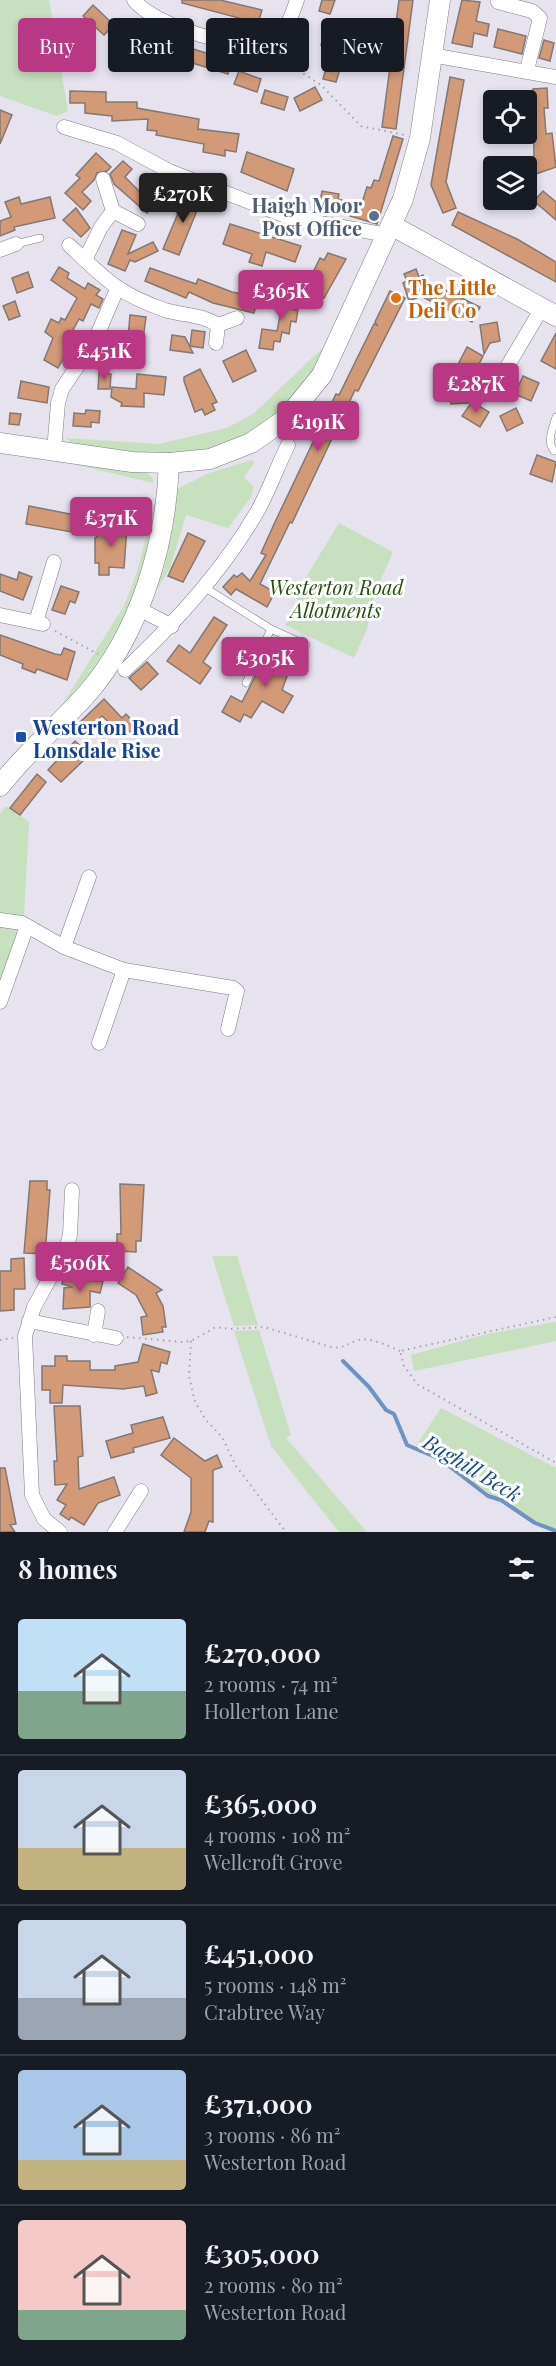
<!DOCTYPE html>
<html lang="en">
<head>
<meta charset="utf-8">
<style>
  body { margin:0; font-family:"Playfair Display",serif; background:#242831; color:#f1f3f6; height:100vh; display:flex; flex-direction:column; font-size:22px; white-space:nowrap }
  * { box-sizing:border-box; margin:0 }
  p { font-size:20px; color:#9ea1a6 }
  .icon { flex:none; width:33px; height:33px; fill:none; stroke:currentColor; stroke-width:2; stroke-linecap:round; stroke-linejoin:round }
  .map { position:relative; height:1532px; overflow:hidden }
  .panel { display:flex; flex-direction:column; background:#171b24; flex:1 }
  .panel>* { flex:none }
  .hud { position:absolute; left:18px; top:18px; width:520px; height:54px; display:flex; gap:12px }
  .controls { position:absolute; left:483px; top:90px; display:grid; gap:12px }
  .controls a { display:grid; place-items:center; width:54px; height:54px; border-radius:6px; background:#171b24; box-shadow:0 3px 9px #0003; font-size:30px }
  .price { position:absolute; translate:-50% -51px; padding:0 14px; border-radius:6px; background:#b83883; color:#fff; font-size:20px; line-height:39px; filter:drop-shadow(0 2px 3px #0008) }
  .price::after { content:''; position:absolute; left:50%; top:36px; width:18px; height:14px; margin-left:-9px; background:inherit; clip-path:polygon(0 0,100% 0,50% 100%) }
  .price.selected { background:#222; color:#fff }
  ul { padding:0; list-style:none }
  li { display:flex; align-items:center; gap:18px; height:150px; padding:0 18px }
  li+li { border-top:2px solid #363941 }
  li span { display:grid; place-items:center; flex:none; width:168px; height:120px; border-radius:6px; color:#555 }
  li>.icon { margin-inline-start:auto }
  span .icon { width:72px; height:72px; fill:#fffc; stroke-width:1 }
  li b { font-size:26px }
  h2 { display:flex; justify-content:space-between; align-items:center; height:72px; padding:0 18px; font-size:26px }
  .pill { padding:0 21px; border-radius:6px; background:#171b24; box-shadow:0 3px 9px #0003; font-size:21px; line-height:54px }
  .pill.selected { background:#b83883; color:#fff }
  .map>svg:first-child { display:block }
</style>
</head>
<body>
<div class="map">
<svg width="556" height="1532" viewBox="0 0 556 1532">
  <rect width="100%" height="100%" fill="#e6e3ef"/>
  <!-- green -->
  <g fill="#c7e0be">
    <path d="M 0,0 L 49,0 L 68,111 L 57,116 L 0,96 Z"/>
    <path d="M 327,344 C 317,363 308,384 293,400 C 230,467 156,456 73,445 L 66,438 L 158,444 L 227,428 L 254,413 Z"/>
    <path d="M 44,457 L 144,471 L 153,478 L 153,483 Z"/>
    <path d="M 252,460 L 254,463 L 244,477 L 254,487 L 251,497 L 228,528 L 186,515 L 170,568 L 156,591 L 164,567 L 177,489 L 209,473 Z"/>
    <path d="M 157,494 C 145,581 121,643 60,708 L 124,606 L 137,572 Z"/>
    <path d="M 339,523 L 393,552 L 375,593 L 367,629 L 354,658 L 285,625 L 298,600 L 294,597 Z"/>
    <path d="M 6,806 L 29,822 L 24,915 L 0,983 L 0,814 Z"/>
    <path d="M 212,1256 L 237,1256 L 258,1325 L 234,1326 Z"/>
    <path d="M 556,1322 L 556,1341 L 414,1371 L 411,1355 L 487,1334 Z"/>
    <path d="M 259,1330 L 291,1435 L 286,1438 L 367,1532 L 339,1532 L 271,1446 L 234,1331 Z"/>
    <path d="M 441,1408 L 556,1468 L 556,1531 L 535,1523 L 501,1500 L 488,1496 L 440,1459 L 415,1447 Z"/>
  </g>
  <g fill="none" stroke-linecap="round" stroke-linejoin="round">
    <!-- stream -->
    <path stroke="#6c93c2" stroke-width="4" d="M 343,1361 L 369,1387 L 386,1410 L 394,1414 L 407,1445 L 440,1459 L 488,1496 L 501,1500 L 535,1523 L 556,1531"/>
  </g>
  <!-- building -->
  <g fill="#d29a77" stroke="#837872" stroke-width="1.5">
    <path d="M 182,0 L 220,0 L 262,10 L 258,23 L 182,3 Z"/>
    <path d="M 322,0 L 335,0 L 330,14 L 319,11 Z"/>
    <path d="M 399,0 L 413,0 L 396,129 L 382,127 Z"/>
    <path d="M 462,0 L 480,2 L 476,21 L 489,24 L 487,36 L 474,33 L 472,47 L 452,43 Z"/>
    <path d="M 93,5 L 114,25 L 104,35 L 83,16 Z"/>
    <path d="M 328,21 L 341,25 L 334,48 L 321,45 Z"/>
    <path d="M 498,29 L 526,36 L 522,54 L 494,47 Z"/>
    <path d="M 135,31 L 232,61 L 228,74 L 131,44 Z"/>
    <path d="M 544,40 L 554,43 L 550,61 L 539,58 Z"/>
    <path d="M 330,55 L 343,59 L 336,82 L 323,79 Z"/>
    <path d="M 239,71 L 261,79 L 257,92 L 234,84 Z"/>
    <path d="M 450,77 L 464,80 L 446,182 L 456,208 L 443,213 L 431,185 Z"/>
    <path d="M 315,87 L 322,100 L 300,111 L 294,98 Z"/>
    <path d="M 547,88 L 548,108 L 544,108 L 546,134 L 552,133 L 556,167 L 536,174 L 530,158 L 534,156 L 533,89 Z"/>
    <path d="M 265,90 L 288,97 L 284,110 L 261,103 Z"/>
    <path d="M 70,91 L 106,92 L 106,102 L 137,102 L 137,108 L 199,119 L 198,129 L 239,134 L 236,152 L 225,150 L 225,156 L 203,152 L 204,144 L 156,135 L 157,131 L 147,130 L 148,119 L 112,121 L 112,116 L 85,113 L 85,103 L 70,103 Z"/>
    <path d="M 0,110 L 12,115 L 0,144 Z"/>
    <path d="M 393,136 L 403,139 L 377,224 L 350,216 L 351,213 L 319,206 L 322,191 L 339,194 L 338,199 L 361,206 L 367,187 L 371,188 L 374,180 L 379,181 Z"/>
    <path d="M 247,152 L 294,169 L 287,191 L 241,172 Z"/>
    <path d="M 96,153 L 111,167 L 107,171 L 97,173 L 94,180 L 82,192 L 91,201 L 83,210 L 65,193 L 80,178 L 76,175 Z"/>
    <path d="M 123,161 L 132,169 L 125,177 L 142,194 L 147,190 L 158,201 L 147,213 L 114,184 L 110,174 Z"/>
    <path d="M 543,191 L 556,202 L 556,220 L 534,201 Z"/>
    <path d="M 187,192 L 202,198 L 179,255 L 163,249 Z"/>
    <path d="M 19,197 L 21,204 L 50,197 L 55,218 L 14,227 L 15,230 L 0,236 L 0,221 L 11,217 L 5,202 Z"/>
    <path d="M 76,208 L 90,228 L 81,237 L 63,220 Z"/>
    <path d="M 458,212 L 517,239 L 556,262 L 556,282 L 452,225 Z"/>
    <path d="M 230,224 L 301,246 L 295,262 L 266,252 L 262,266 L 249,262 L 252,254 L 223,244 Z"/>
    <path d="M 122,230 L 136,235 L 128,254 L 153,242 L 158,251 L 135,262 L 130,260 L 125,271 L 108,264 Z"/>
    <path d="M 328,253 L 346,259 L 324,298 L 305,289 L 320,258 L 324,260 Z"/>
    <path d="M 59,267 L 69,273 L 67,278 L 85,289 L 88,283 L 100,290 L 96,295 L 103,299 L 99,308 L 91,304 L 83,321 L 79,319 L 66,343 L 70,346 L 58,368 L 44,360 L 53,338 L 45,332 L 51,319 L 59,323 L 61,318 L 65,320 L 77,298 L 51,280 Z"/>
    <path d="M 150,268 L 196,284 L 198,279 L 232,292 L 258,297 L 254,313 L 213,303 L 189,292 L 186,298 L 145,281 Z"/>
    <path d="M 416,269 L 419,277 L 423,275 L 432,300 L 439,287 L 480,307 L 472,322 L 421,296 L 409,301 L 403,283 L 407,281 L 404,274 Z"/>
    <path d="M 28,272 L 33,287 L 17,293 L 12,278 Z"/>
    <path d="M 282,289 L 297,292 L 294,310 L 298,310 L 296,322 L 291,321 L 289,334 L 282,332 L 280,342 L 274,341 L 273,350 L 259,348 L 262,329 L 277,331 L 283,301 L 280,300 Z"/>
    <path d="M 390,291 L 405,298 L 358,391 L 355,390 L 292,523 L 290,522 L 260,584 L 275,592 L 267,607 L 236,589 L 231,595 L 223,587 L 234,575 L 237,577 L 242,573 L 250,581 L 266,555 L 261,553 L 275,522 L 336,394 L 339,395 L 370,332 L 374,324 L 377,325 L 375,322 Z"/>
    <path d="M 15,301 L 20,316 L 9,320 L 3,306 Z"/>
    <path d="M 130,315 L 146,317 L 141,355 L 129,353 L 127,349 Z"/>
    <path d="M 497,322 L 500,341 L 490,343 L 484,354 L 480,325 Z"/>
    <path d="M 192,330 L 205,332 L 203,348 L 190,346 Z"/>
    <path d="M 556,333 L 556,369 L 541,361 Z"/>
    <path d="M 172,335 L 185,337 L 193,353 L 170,350 Z"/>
    <path d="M 467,347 L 483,356 L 475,372 L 466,368 L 468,403 L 451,404 L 450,380 Z"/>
    <path d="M 246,350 L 256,371 L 233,382 L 223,361 Z"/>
    <path d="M 200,369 L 217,402 L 212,404 L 215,410 L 205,415 L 202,409 L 195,412 L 184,381 L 184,377 Z"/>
    <path d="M 99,373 L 111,374 L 110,389 L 98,389 Z"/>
    <path d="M 137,374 L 166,377 L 164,395 L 144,393 L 144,407 L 121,406 L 122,403 L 111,397 L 112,387 L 136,389 Z"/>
    <path d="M 523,376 L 539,383 L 531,401 L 515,394 Z"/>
    <path d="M 21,381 L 49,387 L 47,403 L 18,398 Z"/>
    <path d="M 472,402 L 489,412 L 480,427 L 462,416 Z"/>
    <path d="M 516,408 L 523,423 L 507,431 L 500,416 Z"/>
    <path d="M 86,410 L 100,411 L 99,423 L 91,422 L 91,427 L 73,426 L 74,413 L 85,414 Z"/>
    <path d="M 10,413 L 21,414 L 19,425 L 9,424 Z"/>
    <path d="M 537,455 L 556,462 L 552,482 L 530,474 Z"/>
    <path d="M 29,506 L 75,515 L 75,512 L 93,516 L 89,535 L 26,524 Z"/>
    <path d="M 112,523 L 124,523 L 127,526 L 124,568 L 109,567 L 109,575 L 99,575 L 99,563 L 95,563 L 95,538 Z"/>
    <path d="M 188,533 L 205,541 L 183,582 L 168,576 Z"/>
    <path d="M 19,572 L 32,577 L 23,600 L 0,591 L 0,574 L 17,580 Z"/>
    <path d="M 61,586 L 79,592 L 75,603 L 70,601 L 65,614 L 52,610 Z"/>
    <path d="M 214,617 L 227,625 L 203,662 L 211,668 L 200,684 L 167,661 L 179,645 L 190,653 Z"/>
    <path d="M 0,635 L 55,654 L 61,655 L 64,648 L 75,652 L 67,680 L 37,669 L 35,673 L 22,668 L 23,664 L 0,655 Z"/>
    <path d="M 277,645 L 296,652 L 282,690 L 293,696 L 283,713 L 262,701 L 251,718 L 244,714 L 240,722 L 222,712 L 231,696 L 242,702 L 260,667 L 268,670 Z"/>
    <path d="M 147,662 L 158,674 L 141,690 L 129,678 Z"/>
    <path d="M 104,699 L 122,718 L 126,714 L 137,726 L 125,737 L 102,716 L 82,736 L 74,728 Z"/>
    <path d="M 75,741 L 85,750 L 80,756 L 84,760 L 61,782 L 48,770 Z"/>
    <path d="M 37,774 L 46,782 L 20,815 L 10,808 Z"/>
    <path d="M 30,1181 L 47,1181 L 47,1190 L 50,1190 L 45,1254 L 24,1253 Z"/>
    <path d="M 120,1184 L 144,1185 L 141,1241 L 136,1241 L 136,1252 L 117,1251 L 117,1234 L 121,1234 Z"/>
    <path d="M 24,1258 L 25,1289 L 14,1289 L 14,1310 L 0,1311 L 0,1271 L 11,1271 L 11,1259 Z"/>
    <path d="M 128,1267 L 162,1290 L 156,1293 L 163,1306 L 166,1327 L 162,1327 L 163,1332 L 143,1335 L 141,1317 L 147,1316 L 136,1295 L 118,1283 Z"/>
    <path d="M 63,1279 L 73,1280 L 103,1281 L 100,1293 L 90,1291 L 90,1307 L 63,1309 L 64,1288 L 73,1287 L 62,1284 Z"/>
    <path d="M 143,1344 L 170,1352 L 167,1364 L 161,1362 L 159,1372 L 151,1370 L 157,1393 L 146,1396 L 144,1386 L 123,1389 L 63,1385 L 62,1403 L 50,1403 L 50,1390 L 42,1390 L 42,1366 L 55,1366 L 55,1356 L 67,1356 L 67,1361 L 90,1361 L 90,1370 L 115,1370 L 115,1366 L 138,1362 Z"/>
    <path d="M 54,1406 L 80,1406 L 83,1456 L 78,1457 L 79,1489 L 114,1477 L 120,1495 L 98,1503 L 84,1525 L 71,1517 L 69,1520 L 60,1514 L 66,1505 L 57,1500 L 67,1484 L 55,1485 L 54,1461 L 57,1461 Z"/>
    <path d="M 163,1417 L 170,1438 L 133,1448 L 134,1452 L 111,1458 L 106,1441 L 133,1433 L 131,1425 Z"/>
    <path d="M 174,1438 L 205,1461 L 217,1455 L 222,1467 L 213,1470 L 213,1522 L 209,1521 L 205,1532 L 184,1532 L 191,1512 L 191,1478 L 161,1455 Z"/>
    <path d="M 0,1468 L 5,1468 L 16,1524 L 10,1525 L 15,1532 L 0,1532 Z"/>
  </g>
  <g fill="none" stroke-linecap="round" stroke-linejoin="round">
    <defs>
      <g id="lane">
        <path d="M 16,244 L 40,238"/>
        <path d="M 554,451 C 546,441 553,428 556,417"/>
        <path d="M 204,587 L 271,629 L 306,645"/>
        <path d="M 246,683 L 271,629"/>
      </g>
      <g id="street">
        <path d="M 134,0 C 153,25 244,55 273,39 C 287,32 292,14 297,0"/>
        <path d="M 498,2 L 532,11 L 540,18 L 527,70"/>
        <path d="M 431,55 L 556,77"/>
        <path d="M 64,127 L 117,143 L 169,171 L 291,218 L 388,235"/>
        <path d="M 103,179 L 113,211 L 138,224"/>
        <path d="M 69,245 C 104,278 118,294 165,310 C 184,316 201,314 218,325"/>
        <path d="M 0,250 L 16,244"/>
        <path d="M 85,260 L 101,227 L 113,211"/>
        <path d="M 216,343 L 218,325 L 237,318"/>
        <path d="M 494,389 L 542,308"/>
        <path d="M 54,451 L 58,403 L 62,389 L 95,340 L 117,289"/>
        <path d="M 139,609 L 172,626"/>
        <path d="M 0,615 L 43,624"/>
        <path d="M 36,622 L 54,562"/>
        <path d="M 125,670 C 175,623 222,572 257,512 C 269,491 277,467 288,445"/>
        <path d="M 0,920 L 22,923 L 64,947 L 124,970 L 233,988 L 237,991 L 228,1029"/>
        <path d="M 64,947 L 89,877"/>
        <path d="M 0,1002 L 27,926"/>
        <path d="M 99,1043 L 124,970"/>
        <path d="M 29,1321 L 116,1338"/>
        <path d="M 94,1335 L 98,1311"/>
        <path d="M 60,1532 L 44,1519 L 32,1495 L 25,1336 L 34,1307 L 66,1249 L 70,1235 L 72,1190"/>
        <path d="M 115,1532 L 141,1491"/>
      </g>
      <g id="secondary">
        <path d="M 393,226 L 556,316"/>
        <path d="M 0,443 L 132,462 L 169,463 L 210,459 L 251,443 L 287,418 L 322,375 L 403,199 L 420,138 L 440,0"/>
        <path d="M 0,786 C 25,753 57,727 85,696 C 140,634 166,545 169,463"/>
      </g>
    </defs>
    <!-- lane casing -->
    <use href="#lane" stroke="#807c87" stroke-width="8"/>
    <!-- street casing -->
    <use href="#street" stroke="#807c87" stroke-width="15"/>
    <!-- secondary casing -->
    <use href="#secondary" stroke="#807c87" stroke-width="21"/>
    <!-- path -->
    <g stroke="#a7a4ae" stroke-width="2" stroke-dasharray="1.5 4.5" stroke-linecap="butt">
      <path d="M 266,55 L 290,65 L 321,85 L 361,126 L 405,135"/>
      <path d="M 55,631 L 98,654"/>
      <path d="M 556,1317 L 400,1351 L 404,1366 L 417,1384 L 556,1463"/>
      <path d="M 127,1337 L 182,1342 L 191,1341 L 216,1327 L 230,1329 L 264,1327 L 331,1347 C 343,1349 347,1344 358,1340 C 371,1337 388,1346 400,1351"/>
      <path d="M 0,1340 L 13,1338"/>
      <path d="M 191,1341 L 189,1376 L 195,1402 L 206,1420 L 222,1437 L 236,1466 L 286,1532"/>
    </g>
    <!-- lane -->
    <use href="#lane" stroke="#fff" stroke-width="7"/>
    <!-- street -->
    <use href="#street" stroke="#fff" stroke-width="14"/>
    <!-- secondary -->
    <use href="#secondary" stroke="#fff" stroke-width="20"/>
  </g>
  <!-- markers -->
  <circle fill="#5c6f8a" stroke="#fff" stroke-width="2" cx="374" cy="216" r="6"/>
  <circle fill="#e8710a" stroke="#fff" stroke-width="2" cx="396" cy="298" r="6"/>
  <rect fill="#1a4fb4" stroke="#fff" stroke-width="2" x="15" y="731" width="12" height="12" rx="3"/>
  <g text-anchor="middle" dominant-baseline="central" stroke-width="6" stroke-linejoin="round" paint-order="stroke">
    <!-- service labels -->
    <g font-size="20" font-weight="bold" fill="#4e5e75" stroke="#fff" text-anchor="end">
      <text x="362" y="204">Haigh Moor<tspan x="362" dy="23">Post Office</tspan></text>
    </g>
    <!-- food labels -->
    <g font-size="20" font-weight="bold" fill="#c56008" stroke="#fff" text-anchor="start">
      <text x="408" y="286">The Little<tspan x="408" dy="23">Deli Co</tspan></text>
    </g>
    <!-- park labels -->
    <g font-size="20" font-style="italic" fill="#225209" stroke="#fff">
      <text x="336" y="586">Westerton Road<tspan x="336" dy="23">Allotments</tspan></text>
    </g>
    <!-- transit labels -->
    <g font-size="20" font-weight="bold" fill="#164399" stroke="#fff" text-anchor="start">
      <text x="33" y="726">Westerton Road<tspan x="33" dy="23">Lonsdale Rise</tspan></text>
    </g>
    <!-- water labels -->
    <g font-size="21" font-style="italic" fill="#154d87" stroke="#fff">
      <text transform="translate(473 1467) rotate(31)">Baghill Beck</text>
    </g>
  </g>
</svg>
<div class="controls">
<a><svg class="icon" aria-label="locate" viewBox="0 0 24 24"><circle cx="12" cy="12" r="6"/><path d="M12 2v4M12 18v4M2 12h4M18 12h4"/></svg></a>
<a><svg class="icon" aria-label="layers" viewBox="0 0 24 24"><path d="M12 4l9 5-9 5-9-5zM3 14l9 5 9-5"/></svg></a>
</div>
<b class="price selected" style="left:183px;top:224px">£270K</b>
<b class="price" style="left:281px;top:321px">£365K</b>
<b class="price" style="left:104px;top:381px">£451K</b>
<b class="price" style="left:476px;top:414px">£287K</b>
<b class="price" style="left:318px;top:452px">£191K</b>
<b class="price" style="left:111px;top:548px">£371K</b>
<b class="price" style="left:265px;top:688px">£305K</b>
<b class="price" style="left:80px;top:1293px">£506K</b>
<div class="hud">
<a class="pill selected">Buy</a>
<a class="pill">Rent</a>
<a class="pill">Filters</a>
<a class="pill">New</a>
</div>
</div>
<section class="panel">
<h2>8 homes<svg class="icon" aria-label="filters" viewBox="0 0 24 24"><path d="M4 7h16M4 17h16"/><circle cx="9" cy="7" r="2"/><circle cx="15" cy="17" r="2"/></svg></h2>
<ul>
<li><span style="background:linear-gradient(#bfe0f5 60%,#7fa58c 0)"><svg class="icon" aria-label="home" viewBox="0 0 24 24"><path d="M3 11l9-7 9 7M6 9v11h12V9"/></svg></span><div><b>£270,000</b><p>2 rooms · 74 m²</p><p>Hollerton Lane</p></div></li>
<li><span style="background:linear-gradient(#c9d6e8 65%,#c2b280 0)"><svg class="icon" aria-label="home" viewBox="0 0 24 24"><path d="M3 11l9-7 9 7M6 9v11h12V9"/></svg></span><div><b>£365,000</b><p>4 rooms · 108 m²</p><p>Wellcroft Grove</p></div></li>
<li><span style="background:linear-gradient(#c9d6e8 65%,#9aa5b1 0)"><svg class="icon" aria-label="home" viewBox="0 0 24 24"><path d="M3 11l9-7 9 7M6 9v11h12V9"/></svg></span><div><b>£451,000</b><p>5 rooms · 148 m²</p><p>Crabtree Way</p></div></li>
<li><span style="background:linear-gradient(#a9c7e8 75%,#c2b280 0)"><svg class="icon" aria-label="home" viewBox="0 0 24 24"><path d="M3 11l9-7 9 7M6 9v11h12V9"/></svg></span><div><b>£371,000</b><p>3 rooms · 86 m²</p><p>Westerton Road</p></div></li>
<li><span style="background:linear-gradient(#f6c9c9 75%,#7fa58c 0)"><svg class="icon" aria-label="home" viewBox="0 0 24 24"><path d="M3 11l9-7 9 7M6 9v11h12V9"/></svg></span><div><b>£305,000</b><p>2 rooms · 80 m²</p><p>Westerton Road</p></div></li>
</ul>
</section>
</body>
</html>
